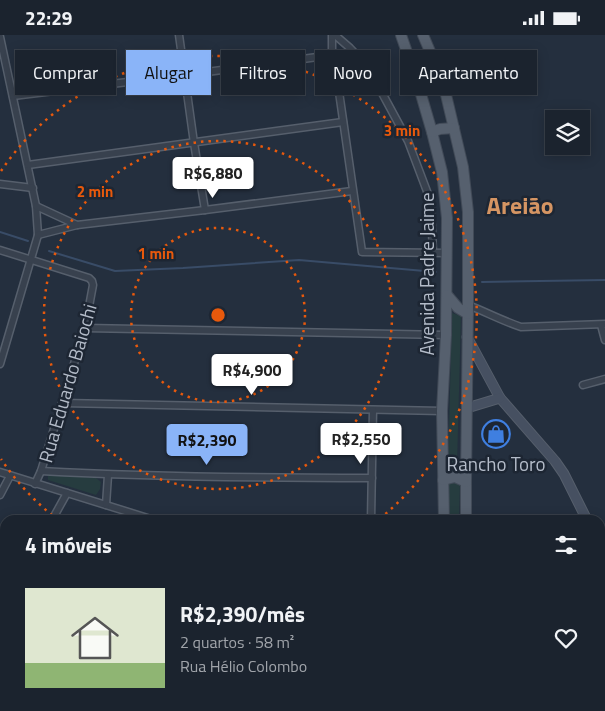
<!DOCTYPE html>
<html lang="pt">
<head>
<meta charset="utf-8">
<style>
  body { margin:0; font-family:"Titillium Web",sans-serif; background:#242b36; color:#f1f3f6; height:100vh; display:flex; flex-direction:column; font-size:19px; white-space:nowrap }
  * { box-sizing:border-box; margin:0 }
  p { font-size:16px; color:#a0a4aa }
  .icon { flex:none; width:28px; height:28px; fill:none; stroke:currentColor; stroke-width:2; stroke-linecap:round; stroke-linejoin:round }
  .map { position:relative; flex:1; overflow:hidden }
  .drawer { position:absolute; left:0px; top:480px; width:605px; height:196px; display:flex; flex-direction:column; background:#1b232e; border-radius:15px 15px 0 0; box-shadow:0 2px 12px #0003,0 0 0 1px #39404a }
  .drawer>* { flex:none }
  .banner { position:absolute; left:15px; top:15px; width:575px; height:45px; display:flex; gap:10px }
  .controls { position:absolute; left:545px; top:75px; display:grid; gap:10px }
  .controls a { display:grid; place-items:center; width:45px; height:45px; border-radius:0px; background:#1b232e; box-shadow:0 2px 12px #0003,0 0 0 1px #39404a; font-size:25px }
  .price { position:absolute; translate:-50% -42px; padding:0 11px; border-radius:5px; background:#fff; color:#222; font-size:16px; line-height:32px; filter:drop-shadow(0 1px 2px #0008) }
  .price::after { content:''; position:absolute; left:50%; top:30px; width:15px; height:11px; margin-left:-8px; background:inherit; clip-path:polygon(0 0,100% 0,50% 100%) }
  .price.on { background:#8ab4f8; color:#111 }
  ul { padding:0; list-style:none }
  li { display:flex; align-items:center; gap:15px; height:125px; padding:0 25px }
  li span { display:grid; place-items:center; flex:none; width:140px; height:100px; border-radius:0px; color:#555 }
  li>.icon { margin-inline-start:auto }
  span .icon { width:60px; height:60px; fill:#fffc; stroke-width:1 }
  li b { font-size:21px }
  h2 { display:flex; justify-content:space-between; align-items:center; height:60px; padding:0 25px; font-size:21px }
  .chip { padding:0 18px; border-radius:0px; background:#1b232e; box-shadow:0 2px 12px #0003,0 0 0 1px #39404a; font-size:18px; line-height:45px }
  .chip.on { background:#8ab4f8; color:#111 }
  .status { display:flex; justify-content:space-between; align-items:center; height:35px; padding:0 25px; background:#1b232e; direction:ltr }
  .status svg { height:14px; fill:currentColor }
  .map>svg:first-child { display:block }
</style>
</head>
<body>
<div class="status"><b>22:29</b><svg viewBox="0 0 49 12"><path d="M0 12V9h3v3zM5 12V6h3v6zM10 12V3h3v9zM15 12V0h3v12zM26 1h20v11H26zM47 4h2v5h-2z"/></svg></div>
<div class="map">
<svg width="605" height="676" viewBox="0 0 605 676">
  <rect width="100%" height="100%" fill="#242f3e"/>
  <!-- park -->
  <g fill="#263c3f">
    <path d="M 452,278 L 461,281 L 457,431 L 448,432 Z"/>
    <path d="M 48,439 L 96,443 L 101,447 L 100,454 L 96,460 L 48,445 Z"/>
    <path d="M 446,447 L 460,447 L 459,485 L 448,485 Z"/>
  </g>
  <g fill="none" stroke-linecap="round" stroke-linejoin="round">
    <!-- stream -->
    <g stroke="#394c67" stroke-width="2">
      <path d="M 0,197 L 28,206"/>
      <path d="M 49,216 L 115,236 L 183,233 L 299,225 L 436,237"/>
      <path d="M 482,247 L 605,245"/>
    </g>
    <defs>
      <g id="street">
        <path d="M 179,0 L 194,108 L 205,175"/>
        <path d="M 332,0 L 332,20 L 337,43 L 362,217 L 447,218"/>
        <path d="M 335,0 L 350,13 L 368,32 L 408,106 L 428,159 L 431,174 L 433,218"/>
        <path d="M 0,2 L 36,171 L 38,200 L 0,329"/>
        <path d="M 337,43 C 346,30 352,29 368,32"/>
        <path d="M 13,61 L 185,40 L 332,20"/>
        <path d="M 28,130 L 343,87"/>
        <path d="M 0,149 L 33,153"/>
        <path d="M 36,171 L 77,190"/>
        <path d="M 38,200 L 77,190 L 205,175 L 352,156"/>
        <path d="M 0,215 L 89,243 L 92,246 L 93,250 L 85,293 L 41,436 L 35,449"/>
        <path d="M 468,270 C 486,277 503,286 521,292 L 605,289"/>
        <path d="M 601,290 L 605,305"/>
        <path d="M 85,293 L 446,300"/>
        <path d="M 583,350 L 605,344"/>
        <path d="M 63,368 L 442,376"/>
        <path d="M 41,436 C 151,442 261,443 372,443"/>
        <path d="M 0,437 L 154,485"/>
        <path d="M 0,460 L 10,441"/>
        <path d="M 106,470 L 108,440"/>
        <path d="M 52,485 L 67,458"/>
        <path d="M 371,485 L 373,375"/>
        <path d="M 0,504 L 5,506"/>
        <path d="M 0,588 L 5,577"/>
        <path d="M 0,661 L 5,663"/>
        <path d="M 21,671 L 31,676"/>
        <path d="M 82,676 L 85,671"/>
        <path d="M 145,676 L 148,671"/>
        <path d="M 207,676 L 210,671"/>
        <path d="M 270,676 L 272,671"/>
      </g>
      <g id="secondary">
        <path d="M 467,302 L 500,363 L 555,426 L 564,439 L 587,485"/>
        <path d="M 467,373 L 500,363"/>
        <path d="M 600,511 L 605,521"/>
      </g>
      <g id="primary">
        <path d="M 401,0 L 418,49 L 432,97 L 442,137 L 447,183 L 446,300 L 442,376 L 444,485"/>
        <path d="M 423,0 L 443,47 L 463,132 L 468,177 L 468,270 L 466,447 L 466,485"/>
        <path d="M 432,97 L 440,94 L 454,93"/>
        <path d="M 447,260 L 458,273 L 468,279"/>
        <path d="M 443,445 L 455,442 L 466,447"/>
        <path d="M 471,671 L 472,676"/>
        <path d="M 491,671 L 492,676"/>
      </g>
    </defs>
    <!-- street casing -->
    <use href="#street" stroke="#565f6c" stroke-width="9"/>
    <!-- secondary casing -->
    <use href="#secondary" stroke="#565f6c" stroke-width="11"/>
    <!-- primary casing -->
    <use href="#primary" stroke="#414a57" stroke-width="12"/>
    <!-- street -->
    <use href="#street" stroke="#38414e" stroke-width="6"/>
    <!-- secondary -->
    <use href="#secondary" stroke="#465061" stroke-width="9"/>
    <!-- primary -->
    <use href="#primary" stroke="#56606e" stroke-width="10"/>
  </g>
  <!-- distance rings -->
  <g fill="none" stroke="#e8590c" stroke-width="2.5" stroke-dasharray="2.5 5">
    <circle cx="218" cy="280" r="87"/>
    <circle cx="218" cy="280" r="174"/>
    <path d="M58 485A260 260 0 0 1 1 424M1 136A260 260 0 1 1 378 485"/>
  </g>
  <!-- icons -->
  <defs>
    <symbol id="shop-ring" viewBox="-11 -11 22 22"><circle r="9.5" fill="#1d2633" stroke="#3f7fe0" stroke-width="1.5"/><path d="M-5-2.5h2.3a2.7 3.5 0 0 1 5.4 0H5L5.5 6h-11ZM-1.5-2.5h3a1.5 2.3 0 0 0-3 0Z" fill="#3f7fe0"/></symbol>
  </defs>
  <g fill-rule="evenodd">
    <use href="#shop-ring" x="480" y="383" width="32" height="32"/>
  </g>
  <g text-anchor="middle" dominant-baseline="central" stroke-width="5" stroke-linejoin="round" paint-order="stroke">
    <!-- street labels -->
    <g font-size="19" fill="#b4bcc9" stroke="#1d2633">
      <text transform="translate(426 239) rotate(-90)">Avenida Padre Jaime</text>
      <text transform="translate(67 348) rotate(-74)">Rua Eduardo Baiochi</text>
    </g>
    <!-- poi labels -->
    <g font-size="19" fill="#b4bcc9" stroke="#1d2633">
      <text x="496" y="428">Rancho Toro</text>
    </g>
    <!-- district labels -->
    <g font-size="24" font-weight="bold" fill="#d59563" stroke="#1d2633">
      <text x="520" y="170">Areião</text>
    </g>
  </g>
  <circle cx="218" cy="280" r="8" fill="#e8590c" stroke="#1d2633" stroke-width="2.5"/>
  <g font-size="15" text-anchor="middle" font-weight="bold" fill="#e8590c" stroke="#1d2633" stroke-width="5" stroke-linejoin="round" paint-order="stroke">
    <text x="402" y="101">3 min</text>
    <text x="95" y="162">2 min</text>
    <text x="156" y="224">1 min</text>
  </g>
</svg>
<div class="controls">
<a><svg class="icon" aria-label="layers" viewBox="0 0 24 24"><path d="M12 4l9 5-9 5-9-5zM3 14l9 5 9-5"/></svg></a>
</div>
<b class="price" style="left:213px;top:164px">R$6,880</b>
<b class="price" style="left:252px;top:361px">R$4,900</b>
<b class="price" style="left:361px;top:430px">R$2,550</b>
<b class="price on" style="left:207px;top:431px">R$2,390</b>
<div class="banner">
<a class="chip">Comprar</a>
<a class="chip on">Alugar</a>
<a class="chip">Filtros</a>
<a class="chip">Novo</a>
<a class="chip">Apartamento</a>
</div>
<section class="drawer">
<h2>4 imóveis<svg class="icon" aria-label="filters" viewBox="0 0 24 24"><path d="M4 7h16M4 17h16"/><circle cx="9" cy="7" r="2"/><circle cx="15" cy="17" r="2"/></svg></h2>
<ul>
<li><span style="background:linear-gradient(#dfe7d0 75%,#8fb573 0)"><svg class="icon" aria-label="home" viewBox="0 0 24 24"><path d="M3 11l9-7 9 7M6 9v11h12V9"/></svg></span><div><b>R$2,390/mês</b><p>2 quartos · 58 m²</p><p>Rua Hélio Colombo</p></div><svg class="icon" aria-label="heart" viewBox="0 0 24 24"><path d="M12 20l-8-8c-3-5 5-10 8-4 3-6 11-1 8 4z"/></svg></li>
</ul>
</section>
</div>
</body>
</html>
